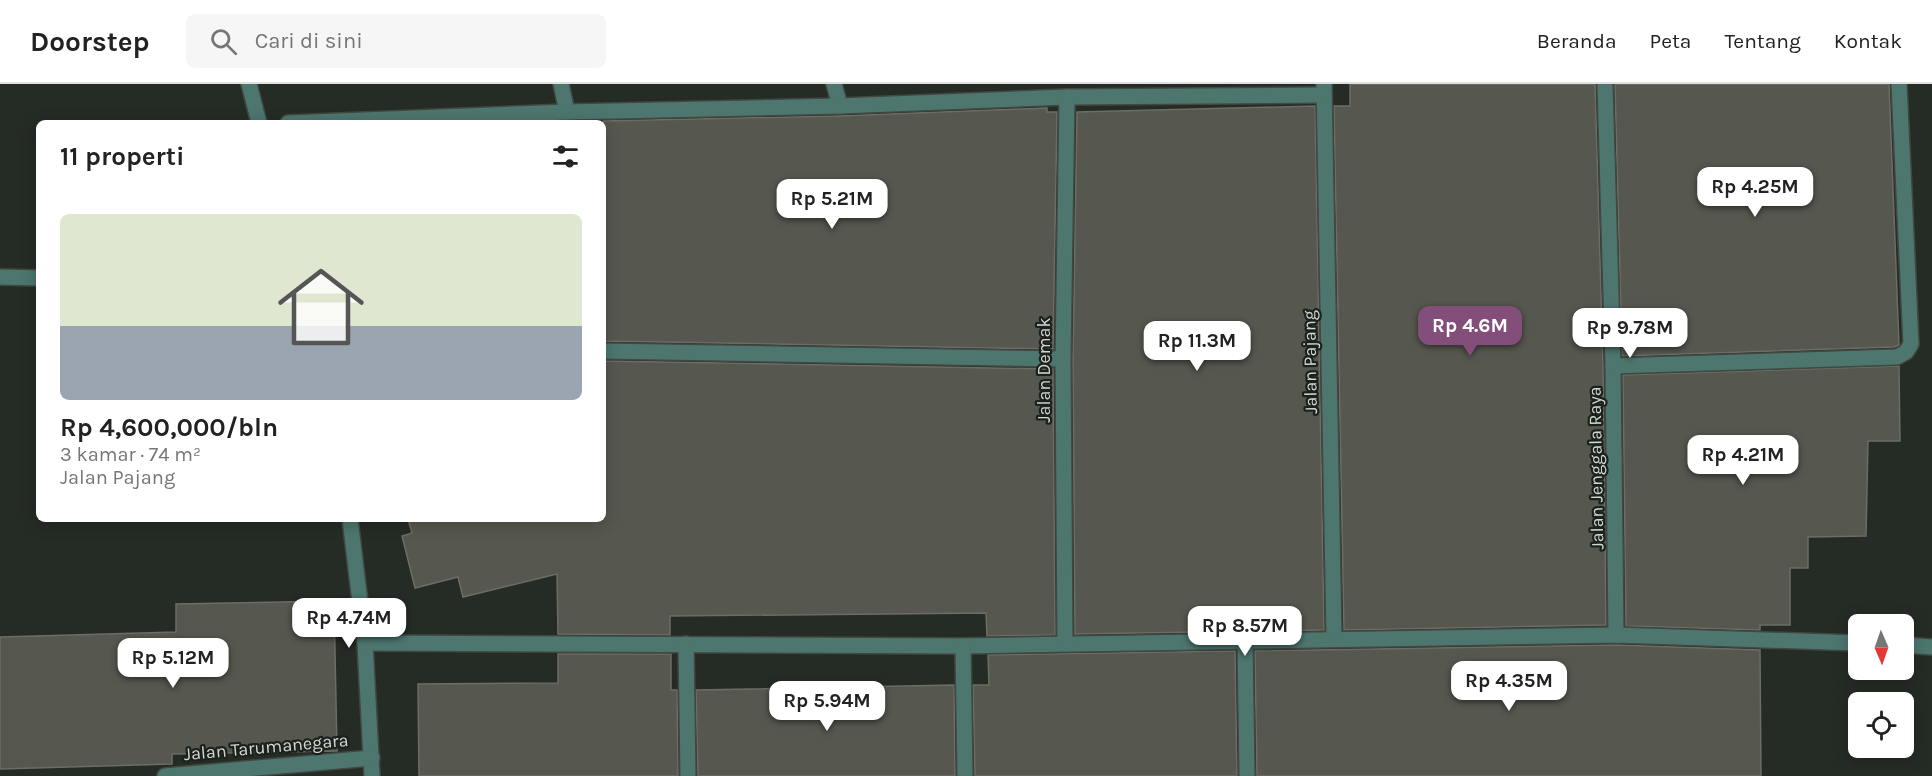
<!DOCTYPE html>
<html lang="id">
<head>
<meta charset="utf-8">
<style>
  body { margin:0; font-family:Karla,sans-serif; background:#f6f6f6; color:#222; height:100vh; display:flex; flex-direction:column; font-size:22px; white-space:nowrap }
  * { box-sizing:border-box; margin:0 }
  p { font-size:20px; color:#767676 }
  .icon { flex:none; width:33px; height:33px; fill:none; stroke:currentColor; stroke-width:2; stroke-linecap:round; stroke-linejoin:round }
  .map { position:relative; flex:1; overflow:hidden }
  .panel { position:absolute; left:36px; top:36px; width:570px; height:402px; display:flex; flex-direction:column; background:#fff; border-radius:9px; box-shadow:0 3px 15px #0003 }
  .panel>* { flex:none }
  .needle { width:39px; rotate:178deg }
  .buttons { position:absolute; left:1848px; top:530px; display:grid; gap:12px }
  .buttons a { display:grid; place-items:center; width:66px; height:66px; border-radius:9px; background:#fff; box-shadow:0 3px 15px #0003; font-size:30px }
  .price { position:absolute; translate:-50% -51px; padding:0 14px; border-radius:12px; background:#fff; color:#222; font-size:20px; line-height:39px; filter:drop-shadow(0 2px 3px #0008) }
  .price::after { content:''; position:absolute; left:50%; top:36px; width:18px; height:14px; margin-left:-9px; background:inherit; clip-path:polygon(0 0,100% 0,50% 100%) }
  .price.current { background:#834f7a; color:#fff }
  ul { padding:0; list-style:none }
  li { display:grid; align-content:center; gap:12px; height:318px; padding:0 24px }
  li span { display:grid; place-items:center; height:186px; border-radius:9px; color:#555 }
  li>.icon { margin-inline-start:auto }
  span .icon { width:108px; height:108px; fill:#fffc; stroke-width:1 }
  li b { font-size:26px }
  h2 { display:flex; justify-content:space-between; align-items:center; height:72px; padding:0 24px; font-size:26px }
  header { display:flex; align-items:center; gap:36px; box-sizing:border-box; height:84px; padding:0 30px; background:#fff; border-bottom:2px solid #e0e0e0 }
  header strong { font-size:28px }
  nav { display:flex; gap:33px; margin-inline-start:auto; font-size:21px }
  .search { width:420px; height:54px; background:#f6f6f6; display:flex; align-items:center; gap:15px; box-sizing:border-box; padding:0 21px; border-radius:9px; color:#767676; font-size:22px }
  .map>svg:first-child { display:block }
</style>
</head>
<body>
<header>
<strong>Doorstep</strong>
<div class="search"><svg class="icon" aria-label="search" viewBox="0 0 24 24"><circle cx="10" cy="10" r="6"/><path d="M15 15l6 6"/></svg>Cari di sini</div>
<nav><a>Beranda</a><a>Peta</a><a>Tentang</a><a>Kontak</a></nav>
</header>
<div class="map">
<svg width="1932" height="692" viewBox="0 0 1932 692">
  <rect width="100%" height="100%" fill="#252b25"/>
  <!-- building -->
  <g fill="#56574e" stroke="#6c6d64" stroke-width="1.5">
    <path d="M 1350,0 L 1595,0 L 1603,282 L 1606,541 L 1344,546 L 1334,22 L 1350,22 Z"/>
    <path d="M 1615,0 L 1889,0 L 1899,261 L 1894,263 L 1622,272 Z"/>
    <path d="M 1315,22 L 1324,546 L 1075,550 L 1073,275 L 1077,28 Z"/>
    <path d="M 1047,24 L 1047,28 L 1057,28 L 1053,265 L 603,257 L 603,37 L 840,32 Z"/>
    <path d="M 603,277 L 1053,285 L 1055,551 L 987,552 L 986,529 L 670,532 L 670,551 L 558,550 L 557,490 L 463,513 L 458,493 L 415,504 L 402,452 L 412,449 L 408,435 L 603,435 Z"/>
    <path d="M 1899,282 L 1900,357 L 1868,357 L 1866,452 L 1808,453 L 1808,484 L 1790,484 L 1790,541 L 1760,541 L 1760,546 L 1626,542 L 1623,291 Z"/>
    <path d="M 334,517 L 337,667 L 172,670 L 172,680 L 0,685 L 0,553 L 176,548 L 176,520 Z"/>
    <path d="M 1616,561 L 1760,566 L 1761,692 L 1257,692 L 1255,567 Z"/>
    <path d="M 1235,567 L 1237,692 L 975,692 L 973,601 L 989,601 L 988,571 Z"/>
    <path d="M 558,570 L 671,570 L 671,606 L 677,606 L 678,692 L 419,692 L 418,600 L 558,599 Z"/>
    <path d="M 954,601 L 955,692 L 698,692 L 696,606 Z"/>
  </g>
  <g fill="none" stroke-linecap="round" stroke-linejoin="round">
    <defs>
      <g id="minor">
        <path d="M 249,0 L 259,39"/>
        <path d="M 561,0 L 567,28"/>
        <path d="M 834,0 L 840,22"/>
        <path d="M 1324,0 L 1334,555"/>
        <path d="M 1605,0 L 1613,282 L 1616,551"/>
        <path d="M 288,39 L 567,28 L 840,22 L 1067,13 L 1324,11"/>
        <path d="M 0,193 L 39,194"/>
        <path d="M 603,267 L 1063,275"/>
        <path d="M 1613,282 L 1897,273 L 1906,268 L 1911,260 L 1899,0"/>
        <path d="M 350,435 L 365,559 L 372,692"/>
        <path d="M 1245,556 L 1247,692"/>
        <path d="M 365,559 L 963,562 L 1616,551 L 1858,559"/>
        <path d="M 686,560 L 688,692"/>
        <path d="M 1065,560 L 1063,275 L 1067,13"/>
        <path d="M 1904,561 L 1932,563"/>
        <path d="M 963,562 L 965,692"/>
        <path d="M 165,692 L 372,674"/>
      </g>
    </defs>
    <!-- minor casing -->
    <use href="#minor" stroke="#414741" stroke-width="18"/>
    <!-- minor -->
    <use href="#minor" stroke="#4c766e" stroke-width="15"/>
  </g>
  <g text-anchor="middle" dominant-baseline="central" stroke-width="4.5" stroke-linejoin="round" paint-order="stroke">
    <!-- street labels -->
    <g font-size="18" fill="#d3d7d3" stroke="#1b211c">
      <text transform="translate(1310 278) rotate(-91)">Jalan Pajang</text>
      <text transform="translate(1044 286) rotate(-90)">Jalan Demak</text>
      <text transform="translate(1596 384) rotate(-91)">Jalan Jenggala Raya</text>
      <text transform="translate(266 663) rotate(-5)">Jalan Tarumanegara</text>
    </g>
  </g>
</svg>
<div class="buttons">
<a><svg class="needle" viewBox="-14 -14 28 28"><path d="M0-13l5 13h-10z" fill="#e53935"/><path d="M0 13l5-13h-10z" fill="#767676"/></svg></a>
<a><svg class="icon" aria-label="locate" viewBox="0 0 24 24"><circle cx="12" cy="12" r="6"/><path d="M12 2v4M12 18v4M2 12h4M18 12h4"/></svg></a>
</div>
<b class="price" style="left:1755px;top:134px">Rp 4.25M</b>
<b class="price" style="left:832px;top:146px">Rp 5.21M</b>
<b class="price current" style="left:1470px;top:273px">Rp 4.6M</b>
<b class="price" style="left:1630px;top:275px">Rp 9.78M</b>
<b class="price" style="left:1197px;top:288px">Rp 11.3M</b>
<b class="price" style="left:1743px;top:402px">Rp 4.21M</b>
<b class="price" style="left:349px;top:565px">Rp 4.74M</b>
<b class="price" style="left:1245px;top:573px">Rp 8.57M</b>
<b class="price" style="left:173px;top:605px">Rp 5.12M</b>
<b class="price" style="left:1509px;top:628px">Rp 4.35M</b>
<b class="price" style="left:827px;top:648px">Rp 5.94M</b>
<section class="panel">
<h2>11 properti<svg class="icon" aria-label="filters" viewBox="0 0 24 24"><path d="M4 7h16M4 17h16"/><circle cx="9" cy="7" r="2"/><circle cx="15" cy="17" r="2"/></svg></h2>
<ul>
<li><span style="background:linear-gradient(#dfe7d0 60%,#9aa5b1 0)"><svg class="icon" aria-label="home" viewBox="0 0 24 24"><path d="M3 11l9-7 9 7M6 9v11h12V9"/></svg></span><div><b>Rp 4,600,000/bln</b><p>3 kamar · 74 m²</p><p>Jalan Pajang</p></div></li>
</ul>
</section>
</div>
</body>
</html>
